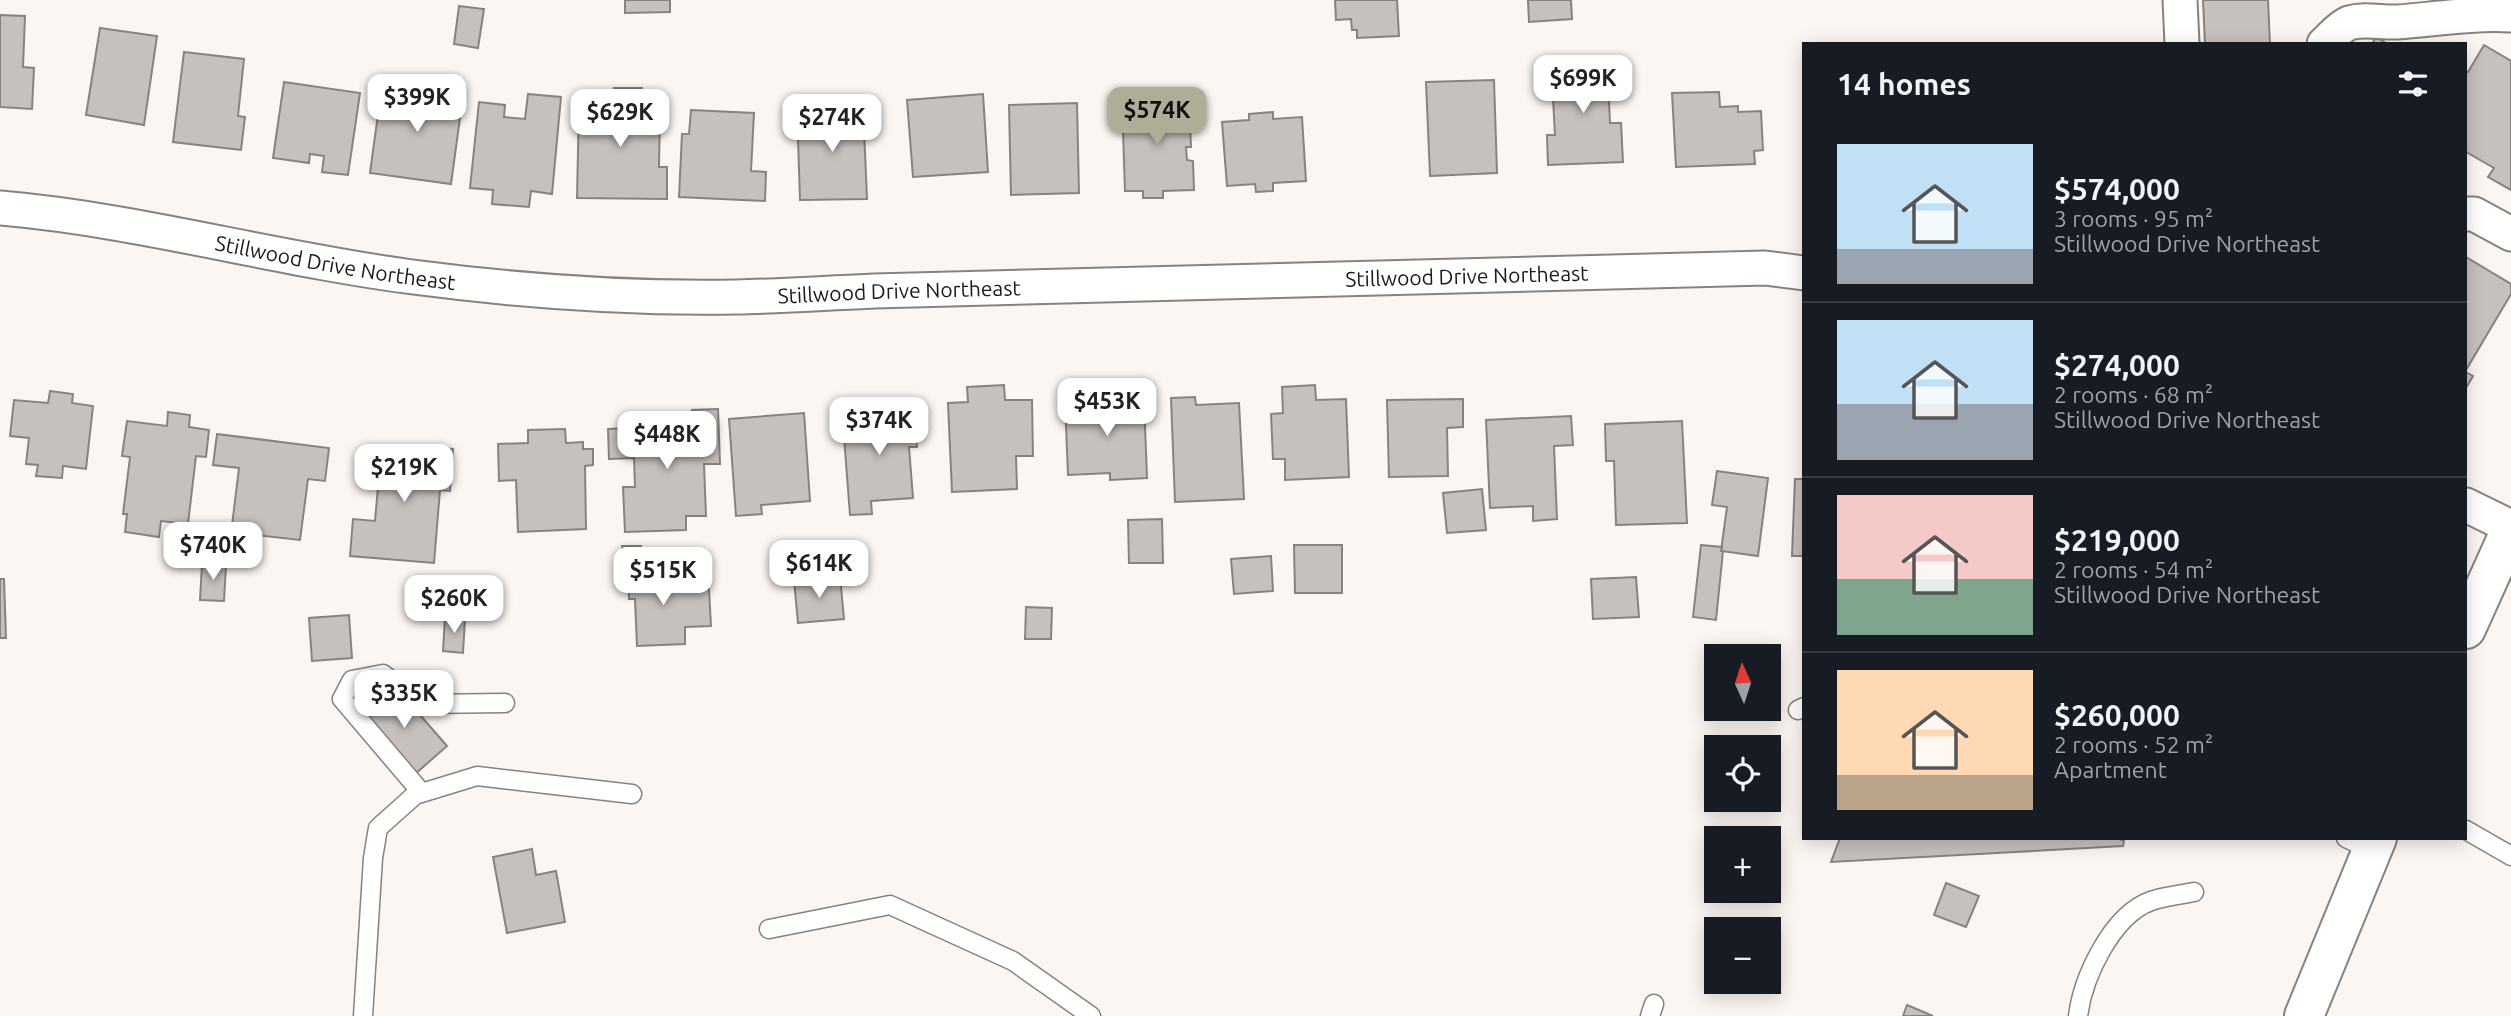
<!DOCTYPE html>
<html lang="en">
<head>
<meta charset="utf-8">
<style>
  body { margin:0; font-family:Ubuntu,sans-serif; background:#242831; color:#f1f3f6; height:100vh; display:flex; flex-direction:column; font-size:26px; white-space:nowrap }
  * { box-sizing:border-box; margin:0 }
  p { font-size:23px; color:#9ea1a6 }
  .icon { flex:none; width:38px; height:38px; fill:none; stroke:currentColor; stroke-width:2; stroke-linecap:round; stroke-linejoin:round }
  .map { position:relative; flex:1; overflow:hidden }
  .drawer { position:absolute; left:1802px; top:42px; width:665px; height:798px; display:flex; flex-direction:column; background:#171b24; border-radius:0px; box-shadow:0 4px 18px #0003 }
  .drawer>* { flex:none }
  .needle { width:46px; rotate:357deg }
  .fabs { position:absolute; left:1704px; top:644px; display:grid; gap:14px }
  .fabs a { display:grid; place-items:center; width:77px; height:77px; border-radius:0px; background:#171b24; box-shadow:0 4px 18px #0003; font-size:35px }
  .price { position:absolute; translate:-50% -60px; padding:0 16px; border-radius:14px; background:#fff; color:#222; font-size:23px; line-height:46px; filter:drop-shadow(0 2px 4px #0008) }
  .price::after { content:''; position:absolute; left:50%; top:42px; width:21px; height:16px; margin-left:-10px; background:inherit; clip-path:polygon(0 0,100% 0,50% 100%) }
  .price.current { background:#aead98; color:#111 }
  ul { padding:0; list-style:none }
  li { display:flex; align-items:center; gap:21px; height:175px; padding:0 35px }
  li+li { border-top:2px solid #363941 }
  li span { display:grid; place-items:center; flex:none; width:196px; height:140px; border-radius:0px; color:#555 }
  li>.icon { margin-inline-start:auto }
  span .icon { width:84px; height:84px; fill:#fffc; stroke-width:1 }
  li b { font-size:30px }
  h2 { display:flex; justify-content:space-between; align-items:center; height:84px; padding:0 35px; font-size:30px }
  .map>svg:first-child { display:block }
</style>
</head>
<body>
<div class="map">
<svg width="2511" height="1016" viewBox="0 0 2511 1016">
  <rect width="100%" height="100%" fill="#fcf6f2"/>
  <!-- building -->
  <g fill="#c7c1be" stroke="#888380" stroke-width="2">
    <path d="M 625,0 L 670,0 L 670,12 L 625,13 Z"/>
    <path d="M 1335,0 L 1397,0 L 1399,36 L 1357,38 L 1357,30 L 1352,30 L 1351,19 L 1336,20 Z"/>
    <path d="M 1528,0 L 1571,0 L 1572,19 L 1529,22 Z"/>
    <path d="M 2203,0 L 2268,0 L 2270,44 L 2205,44 Z"/>
    <path d="M 459,6 L 484,9 L 478,48 L 454,44 Z"/>
    <path d="M 0,15 L 25,16 L 23,67 L 34,68 L 32,109 L 0,107 Z"/>
    <path d="M 100,28 L 157,36 L 144,125 L 86,115 Z"/>
    <path d="M 2376,37 L 2388,44 L 2372,44 Z"/>
    <path d="M 2484,45 L 2511,61 L 2511,190 L 2488,177 L 2494,168 L 2466,152 L 2466,71 L 2468,72 Z"/>
    <path d="M 184,52 L 244,59 L 238,116 L 245,117 L 241,150 L 173,142 Z"/>
    <path d="M 1607,58 L 1610,123 L 1621,123 L 1623,162 L 1548,165 L 1547,135 L 1555,135 L 1551,61 Z"/>
    <path d="M 1494,80 L 1497,173 L 1430,176 L 1426,82 Z"/>
    <path d="M 284,82 L 360,93 L 348,175 L 322,172 L 324,156 L 310,154 L 309,163 L 273,158 Z"/>
    <path d="M 382,85 L 463,96 L 451,184 L 370,173 Z"/>
    <path d="M 614,88 L 642,88 L 642,108 L 660,108 L 659,167 L 667,167 L 667,199 L 577,198 L 579,105 L 602,105 L 603,93 L 613,93 Z"/>
    <path d="M 1719,92 L 1720,107 L 1738,106 L 1738,112 L 1761,111 L 1763,150 L 1754,151 L 1755,164 L 1676,167 L 1672,93 Z"/>
    <path d="M 528,94 L 561,97 L 552,194 L 531,191 L 529,207 L 492,204 L 493,190 L 470,188 L 479,102 L 505,105 L 504,117 L 525,119 Z"/>
    <path d="M 983,94 L 988,172 L 913,177 L 907,100 Z"/>
    <path d="M 1189,99 L 1191,147 L 1186,147 L 1187,160 L 1193,161 L 1194,190 L 1163,191 L 1163,198 L 1143,198 L 1143,191 L 1125,191 L 1122,101 Z"/>
    <path d="M 1077,103 L 1079,193 L 1011,195 L 1009,105 Z"/>
    <path d="M 863,107 L 867,199 L 800,200 L 797,109 Z"/>
    <path d="M 691,110 L 754,113 L 751,171 L 766,172 L 765,201 L 679,197 L 682,134 L 689,134 Z"/>
    <path d="M 1273,112 L 1273,119 L 1302,117 L 1306,181 L 1273,183 L 1273,191 L 1256,192 L 1255,184 L 1227,186 L 1222,122 L 1249,120 L 1249,114 Z"/>
    <path d="M 2466,257 L 2511,284 L 2511,294 L 2466,370 Z"/>
    <path d="M 2466,372 L 2473,376 L 2466,388 Z"/>
    <path d="M 1004,385 L 1005,400 L 1032,400 L 1033,456 L 1016,456 L 1017,489 L 952,492 L 948,403 L 968,402 L 967,387 Z"/>
    <path d="M 1315,385 L 1316,400 L 1346,399 L 1349,477 L 1285,480 L 1285,459 L 1273,459 L 1271,414 L 1283,413 L 1282,387 Z"/>
    <path d="M 50,391 L 73,394 L 72,403 L 93,406 L 86,469 L 63,466 L 62,478 L 36,476 L 38,465 L 26,464 L 29,438 L 10,436 L 14,400 L 48,403 Z"/>
    <path d="M 1195,397 L 1196,405 L 1239,403 L 1244,499 L 1175,502 L 1171,398 Z"/>
    <path d="M 1144,399 L 1147,478 L 1110,480 L 1110,473 L 1068,475 L 1065,402 Z"/>
    <path d="M 1463,399 L 1463,427 L 1447,428 L 1448,476 L 1389,477 L 1387,400 Z"/>
    <path d="M 914,407 L 917,447 L 909,447 L 913,498 L 871,501 L 872,514 L 850,515 L 844,437 L 850,437 L 849,411 Z"/>
    <path d="M 718,409 L 720,464 L 704,464 L 706,516 L 686,516 L 686,530 L 625,532 L 623,487 L 635,487 L 634,458 L 609,459 L 608,429 L 653,427 L 653,422 L 673,422 L 673,427 L 692,426 L 692,410 Z"/>
    <path d="M 168,412 L 190,415 L 189,427 L 209,430 L 206,457 L 196,456 L 188,524 L 161,521 L 159,537 L 125,532 L 127,514 L 123,514 L 130,457 L 122,456 L 127,421 L 167,426 Z"/>
    <path d="M 804,413 L 810,501 L 761,505 L 762,514 L 736,516 L 729,419 Z"/>
    <path d="M 1571,416 L 1573,445 L 1554,446 L 1557,519 L 1533,521 L 1533,506 L 1490,508 L 1486,420 Z"/>
    <path d="M 1682,421 L 1687,523 L 1616,525 L 1614,461 L 1606,461 L 1605,424 Z"/>
    <path d="M 565,429 L 566,443 L 583,442 L 583,449 L 593,449 L 593,465 L 585,466 L 586,529 L 518,532 L 516,480 L 499,481 L 498,444 L 528,443 L 528,430 Z"/>
    <path d="M 217,434 L 329,448 L 325,481 L 308,479 L 300,540 L 256,535 L 255,545 L 230,542 L 239,468 L 213,465 Z"/>
    <path d="M 402,445 L 453,449 L 450,491 L 440,490 L 434,563 L 350,556 L 353,519 L 375,521 L 378,487 L 367,486 L 370,449 L 402,451 Z"/>
    <path d="M 1717,471 L 1768,478 L 1758,556 L 1721,551 L 1727,507 L 1712,505 Z"/>
    <path d="M 1795,479 L 1804,479 L 1804,556 L 1792,556 Z"/>
    <path d="M 1482,489 L 1486,530 L 1447,533 L 1443,493 Z"/>
    <path d="M 1162,519 L 1163,563 L 1129,563 L 1128,520 Z"/>
    <path d="M 1294,545 L 1342,545 L 1342,593 L 1295,593 Z"/>
    <path d="M 1701,545 L 1722,547 L 1721,551 L 1723,551 L 1716,620 L 1693,617 Z"/>
    <path d="M 622,546 L 641,546 L 643,592 L 709,589 L 711,626 L 685,627 L 685,644 L 637,646 L 635,599 L 629,599 L 628,577 L 624,577 Z"/>
    <path d="M 1271,556 L 1273,591 L 1234,594 L 1231,559 Z"/>
    <path d="M 202,564 L 226,565 L 224,601 L 200,600 Z"/>
    <path d="M 840,576 L 844,619 L 798,623 L 794,580 Z"/>
    <path d="M 1636,577 L 1639,617 L 1593,619 L 1591,579 Z"/>
    <path d="M 0,579 L 4,579 L 6,638 L 0,638 Z"/>
    <path d="M 1026,607 L 1052,608 L 1051,639 L 1025,639 Z"/>
    <path d="M 349,615 L 352,658 L 312,661 L 309,618 Z"/>
    <path d="M 445,617 L 465,618 L 463,653 L 443,651 Z"/>
    <path d="M 394,685 L 447,746 L 414,775 L 360,714 Z"/>
    <path d="M 1840,838 L 2118,838 L 2124,841 L 2123,846 L 1831,862 Z"/>
    <path d="M 532,849 L 536,875 L 556,871 L 565,922 L 507,933 L 493,857 Z"/>
    <path d="M 1946,883 L 1979,896 L 1966,927 L 1934,915 Z"/>
    <path d="M 1907,1005 L 1933,1016 L 1903,1016 Z"/>
  </g>
  <g fill="none" stroke-linecap="round" stroke-linejoin="round">
    <defs>
      <g id="lane">
        <path d="M 1798,710 L 1804,707"/>
        <path d="M 421,792 L 342,699 L 352,680 L 383,674 L 421,704 L 505,703"/>
        <path d="M 2466,830 L 2511,856"/>
        <path d="M 2346,838 L 2372,850"/>
        <path d="M 769,929 L 890,905 L 1013,961 L 1091,1016"/>
        <path d="M 363,1016 L 373,858 L 378,828 L 415,795 L 477,776 L 632,794"/>
        <path d="M 1650,1016 L 1654,1004"/>
        <path d="M 2078,1016 C 2083,977 2112,915 2151,901 C 2165,896 2180,895 2194,892"/>
      </g>
      <g id="street">
        <path d="M 2180,0 L 2182,44"/>
        <path d="M 2324,44 C 2332,37 2339,27 2349,23 C 2365,18 2382,23 2398,22 C 2436,19 2472,13 2511,15"/>
        <path id="s1" d="M 0,208 C 140,220 274,259 413,277 C 520,291 628,299 736,297 C 782,296 828,293 874,291 L 1765,268 L 1804,273"/>
        <path d="M 2466,214 L 2474,214 L 2511,234"/>
        <path d="M 2466,505 L 2511,527"/>
      </g>
      <g id="secondary">
        <path d="M 2466,629 L 2511,529"/>
        <path d="M 2304,1016 L 2377,838"/>
      </g>
    </defs>
    <!-- lane casing -->
    <use href="#lane" stroke="#88827f" stroke-width="21"/>
    <!-- street casing -->
    <use href="#street" stroke="#88827f" stroke-width="37"/>
    <!-- secondary casing -->
    <use href="#secondary" stroke="#88827f" stroke-width="42"/>
    <!-- lane -->
    <use href="#lane" stroke="#fff" stroke-width="18"/>
    <!-- street -->
    <use href="#street" stroke="#fff" stroke-width="33"/>
    <!-- secondary -->
    <use href="#secondary" stroke="#fff" stroke-width="38"/>
  </g>
  <g text-anchor="middle" dominant-baseline="central" stroke-width="6" stroke-linejoin="round" paint-order="stroke">
    <!-- street labels -->
    <g font-size="21" fill="#1c1a18" stroke="#fff">
      <text stroke="none"><textPath href="#s1" startOffset="340">Stillwood Drive Northeast</textPath></text>
      <text stroke="none"><textPath href="#s1" startOffset="1474">Stillwood Drive Northeast</textPath></text>
      <text stroke="none"><textPath href="#s1" startOffset="906">Stillwood Drive Northeast</textPath></text>
    </g>
  </g>
</svg>
<div class="fabs">
<a><svg class="needle" viewBox="-14 -14 28 28"><path d="M0-13l5 13h-10z" fill="#e53935"/><path d="M0 13l5-13h-10z" fill="#9ea1a6"/></svg></a>
<a><svg class="icon" aria-label="locate" viewBox="0 0 24 24"><circle cx="12" cy="12" r="6"/><path d="M12 2v4M12 18v4M2 12h4M18 12h4"/></svg></a>
<a>+</a>
<a>−</a>
</div>
<b class="price" style="left:1583px;top:115px">$699K</b>
<b class="price" style="left:417px;top:134px">$399K</b>
<b class="price current" style="left:1157px;top:147px">$574K</b>
<b class="price" style="left:620px;top:149px">$629K</b>
<b class="price" style="left:832px;top:154px">$274K</b>
<b class="price" style="left:1107px;top:438px">$453K</b>
<b class="price" style="left:879px;top:457px">$374K</b>
<b class="price" style="left:667px;top:471px">$448K</b>
<b class="price" style="left:404px;top:504px">$219K</b>
<b class="price" style="left:213px;top:582px">$740K</b>
<b class="price" style="left:819px;top:600px">$614K</b>
<b class="price" style="left:663px;top:607px">$515K</b>
<b class="price" style="left:454px;top:635px">$260K</b>
<b class="price" style="left:404px;top:730px">$335K</b>
<section class="drawer">
<h2>14 homes<svg class="icon" aria-label="filters" viewBox="0 0 24 24"><path d="M4 7h16M4 17h16"/><circle cx="9" cy="7" r="2"/><circle cx="15" cy="17" r="2"/></svg></h2>
<ul>
<li><span style="background:linear-gradient(#bfe0f5 75%,#9aa5b1 0)"><svg class="icon" aria-label="home" viewBox="0 0 24 24"><path d="M3 11l9-7 9 7M6 9v11h12V9"/></svg></span><div><b>$574,000</b><p>3 rooms · 95 m²</p><p>Stillwood Drive Northeast</p></div></li>
<li><span style="background:linear-gradient(#bfe0f5 60%,#9aa5b1 0)"><svg class="icon" aria-label="home" viewBox="0 0 24 24"><path d="M3 11l9-7 9 7M6 9v11h12V9"/></svg></span><div><b>$274,000</b><p>2 rooms · 68 m²</p><p>Stillwood Drive Northeast</p></div></li>
<li><span style="background:linear-gradient(#f6c9c9 60%,#7fa58c 0)"><svg class="icon" aria-label="home" viewBox="0 0 24 24"><path d="M3 11l9-7 9 7M6 9v11h12V9"/></svg></span><div><b>$219,000</b><p>2 rooms · 54 m²</p><p>Stillwood Drive Northeast</p></div></li>
<li><span style="background:linear-gradient(#ffd9b3 75%,#b9a48a 0)"><svg class="icon" aria-label="home" viewBox="0 0 24 24"><path d="M3 11l9-7 9 7M6 9v11h12V9"/></svg></span><div><b>$260,000</b><p>2 rooms · 52 m²</p><p>Apartment</p></div></li>
</ul>
</section>
</div>
</body>
</html>
